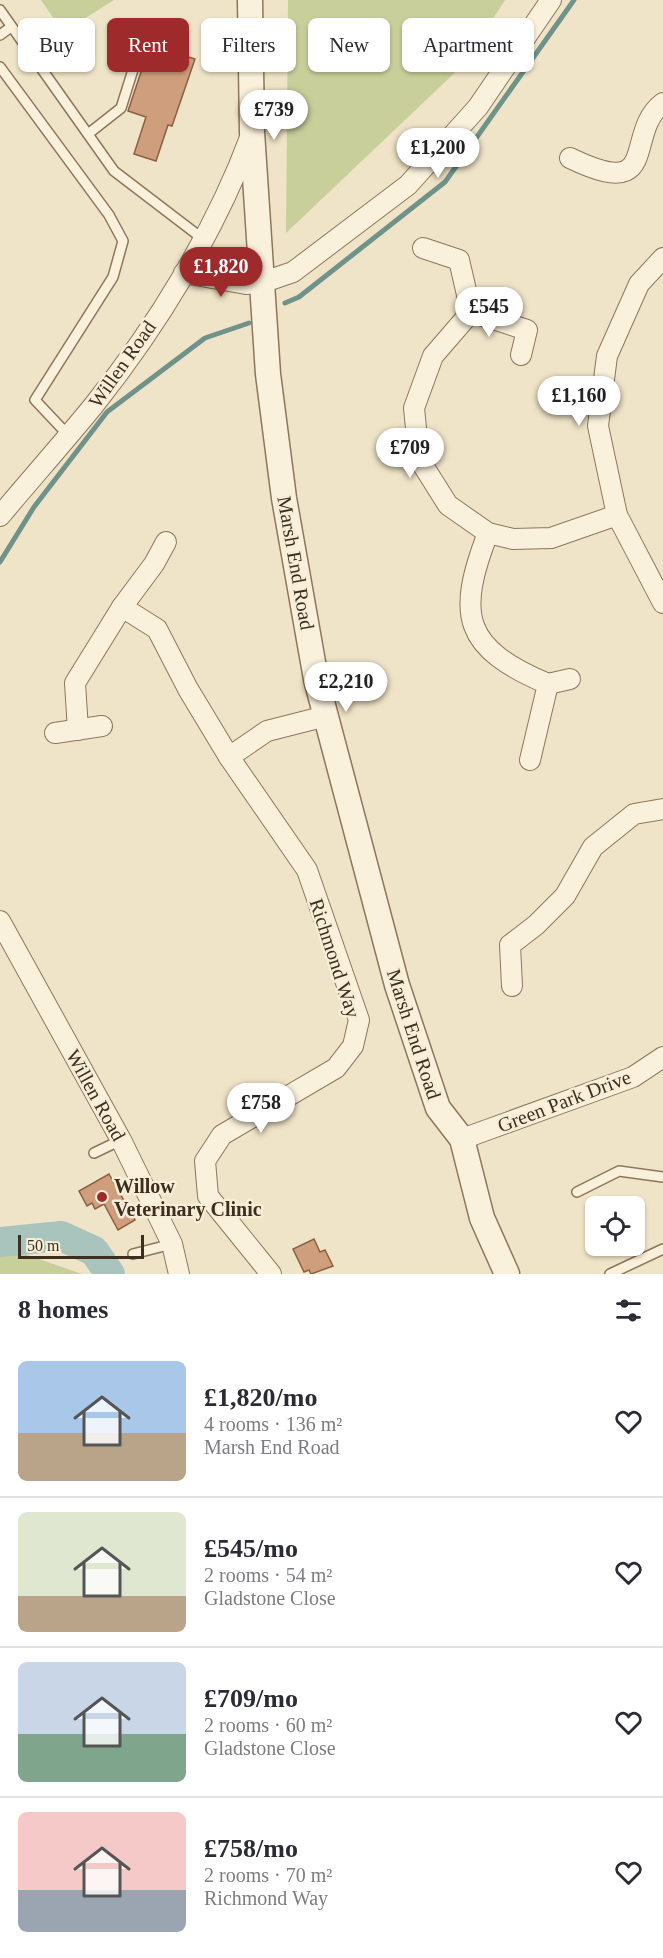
<!DOCTYPE html>
<html lang="en">
<head>
<meta charset="utf-8">
<style>
  body { margin:0; font-family:Georgia,serif; background:#f2f2f3; color:#2b2b33; height:100vh; display:flex; flex-direction:column; font-size:22px; white-space:nowrap }
  * { box-sizing:border-box; margin:0 }
  p { font-size:20px; color:#7c7c81 }
  .icon { flex:none; width:33px; height:33px; fill:none; stroke:currentColor; stroke-width:2; stroke-linecap:round; stroke-linejoin:round }
  .map { position:relative; height:1274px; overflow:hidden }
  .panel { display:flex; flex-direction:column; background:#fff; flex:1 }
  .panel>* { flex:none }
  .guide { position:absolute; left:18px; top:18px; width:627px; height:54px; display:flex; gap:12px }
  .controls { position:absolute; left:585px; top:1196px; display:grid; gap:12px }
  .controls a { display:grid; place-items:center; width:60px; height:60px; border-radius:9px; background:#fff; box-shadow:0 2px 4px #0004; font-size:30px }
  .scale { position:absolute; left:18px; bottom:15px; width:126px; box-sizing:border-box; padding-left:6px; border:3px solid #3d2e20; border-top:0; font-size:16px; line-height:21px; white-space:nowrap; color:#3d2e20; -webkit-text-stroke:4px #f7eed8; paint-order:stroke }
  .price { position:absolute; translate:-50% -51px; padding:0 14px; border-radius:21px; background:#fff; color:#222; font-size:20px; line-height:39px; filter:drop-shadow(0 2px 3px #0008) }
  .price::after { content:''; position:absolute; left:50%; top:36px; width:18px; height:14px; margin-left:-9px; background:inherit; clip-path:polygon(0 0,100% 0,50% 100%) }
  .price.current { background:#9e2a2b; color:#fff }
  ul { padding:0; list-style:none }
  li { display:flex; align-items:center; gap:18px; height:150px; padding:0 18px }
  li+li { border-top:2px solid #e1e1e2 }
  li span { display:grid; place-items:center; flex:none; width:168px; height:120px; border-radius:9px; color:#555 }
  li>.icon { margin-inline-start:auto }
  span .icon { width:72px; height:72px; fill:#fffc; stroke-width:1 }
  li b { font-size:26px }
  h2 { display:flex; justify-content:space-between; align-items:center; height:72px; padding:0 18px; font-size:26px }
  .tag { padding:0 21px; border-radius:9px; background:#fff; box-shadow:0 2px 4px #0004; font-size:21px; line-height:54px }
  .tag.current { background:#9e2a2b; color:#fff }
  .map>svg:first-child { display:block }
</style>
</head>
<body>
<div class="map">
<svg width="663" height="1274" viewBox="0 0 663 1274">
  <rect width="100%" height="100%" fill="#f0e4c8"/>
  <!-- green -->
  <g fill="#c9cf9b">
    <path d="M 41,0 L 114,0 L 63,32 Z"/>
    <path d="M 288,0 L 505,0 L 464,64 L 286,233 Z"/>
    <path d="M 0,1250 L 19,1252 L 82,1274 L 0,1274 Z"/>
  </g>
  <g fill="none" stroke-linecap="round" stroke-linejoin="round">
    <!-- stream -->
    <g stroke="#6f938a" stroke-width="5">
      <path d="M 285,303 L 299,297 L 445,182 L 574,0"/>
      <path d="M 0,562 L 34,507 L 107,412 L 205,338 L 249,323"/>
    </g>
    <!-- river -->
    <path stroke="#a9c4bc" stroke-width="30" d="M 0,1242 L 61,1236 L 94,1251 L 110,1274"/>
  </g>
  <!-- building -->
  <g fill="#cf9f7d" stroke="#8d5f41" stroke-width="1.5">
    <path d="M 157,24 L 186,33 L 179,54 L 195,59 L 172,126 L 168,125 L 156,161 L 134,154 L 146,117 L 128,111 Z"/>
    <path d="M 109,1174 L 135,1220 L 118,1230 L 104,1204 L 95,1209 L 92,1203 L 87,1206 L 79,1191 Z"/>
    <path d="M 314,1239 L 320,1252 L 325,1250 L 333,1266 L 311,1274 L 309,1270 L 304,1272 L 293,1249 Z"/>
  </g>
  <g fill="none" stroke-linecap="round" stroke-linejoin="round">
    <defs>
      <g id="service">
        <path d="M 0,10 L 114,171 L 203,239"/>
        <path d="M 0,35 L 11,27"/>
        <path d="M 0,67 L 109,215 L 123,241 L 113,277 L 35,400 L 68,435"/>
        <path d="M 88,134 L 121,108 L 147,25"/>
        <path d="M 94,1153 L 121,1140"/>
        <path d="M 577,1192 L 619,1171 L 663,1177"/>
        <path d="M 133,1254 L 172,1244"/>
        <path d="M 610,1274 L 663,1249"/>
      </g>
      <g id="minor">
        <path d="M 570,158 C 663,203 623,133 663,103"/>
        <path d="M 423,248 L 459,260 L 471,312 L 433,356 L 414,408 L 419,459 L 448,505 L 488,533 L 513,539 L 551,538 L 617,515"/>
        <path d="M 663,258 L 639,284 L 607,356 L 598,426 L 617,515 L 663,603"/>
        <path d="M 184,273 L 246,284 L 261,283 L 293,272 L 408,185 L 478,107 L 551,0"/>
        <path d="M 471,312 L 527,330 L 521,355"/>
        <path d="M 0,516 C 31,479 63,443 94,405 C 157,326 216,230 251,135"/>
        <path d="M 488,533 C 456,616 463,648 548,684 L 530,760"/>
        <path d="M 122,607 L 154,564 L 166,542"/>
        <path d="M 548,684 L 570,679"/>
        <path d="M 78,730 L 75,683 L 122,607 L 157,629 L 188,689 L 229,757 L 307,870 L 359,1020 L 353,1046 L 336,1068 L 222,1135 L 205,1161 L 208,1196 L 271,1274"/>
        <path d="M 55,733 L 102,726"/>
        <path d="M 229,757 L 267,731 L 326,716"/>
        <path d="M 0,921 L 121,1140 L 172,1244 L 179,1274"/>
        <path d="M 512,986 L 510,945 L 536,925 L 565,896 L 593,847 L 634,814 L 663,809"/>
        <path d="M 462,1139 L 633,1077 L 663,1057"/>
      </g>
      <path id="tertiary" d="M 250,0 L 252,132 L 268,374 L 284,498 L 316,679 L 397,985 L 438,1108 L 462,1139 L 482,1218 L 507,1274"/>
    </defs>
    <!-- service casing -->
    <use href="#service" stroke="#8d765c" stroke-width="12"/>
    <!-- minor casing -->
    <use href="#minor" stroke="#8d765c" stroke-width="22"/>
    <!-- tertiary casing -->
    <use href="#tertiary" stroke="#8d765c" stroke-width="27"/>
    <!-- service -->
    <use href="#service" stroke="#faf1dc" stroke-width="9"/>
    <!-- minor -->
    <use href="#minor" stroke="#faf1dc" stroke-width="20"/>
    <!-- tertiary -->
    <use href="#tertiary" stroke="#faf1dc" stroke-width="24"/>
  </g>
  <!-- markers -->
  <circle fill="#9e2a2b" stroke="#f7eed8" stroke-width="2" cx="102" cy="1197" r="6"/>
  <g text-anchor="middle" dominant-baseline="central" stroke-width="5" stroke-linejoin="round" paint-order="stroke">
    <!-- street labels -->
    <g font-size="20" fill="#3d2e20" stroke="#f7eed8">
      <text transform="translate(122 364) rotate(-55)">Willen Road</text>
      <text transform="translate(296 563) rotate(80)">Marsh End Road</text>
      <text transform="translate(335 958) rotate(72)">Richmond Way</text>
      <text transform="translate(414 1034) rotate(72)">Marsh End Road</text>
      <text transform="translate(96 1095) rotate(61)">Willen Road</text>
      <text transform="translate(564 1101) rotate(-21)">Green Park Drive</text>
    </g>
    <!-- poi labels -->
    <g font-size="20" font-weight="bold" fill="#3d2e20" stroke="#f7eed8" text-anchor="start">
      <text x="114" y="1186">Willow<tspan x="114" dy="23">Veterinary Clinic</tspan></text>
    </g>
  </g>
</svg>
<div class="controls">
<a><svg class="icon" aria-label="locate" viewBox="0 0 24 24"><circle cx="12" cy="12" r="6"/><path d="M12 2v4M12 18v4M2 12h4M18 12h4"/></svg></a>
</div>
<div class="scale">50 m</div>
<b class="price" style="left:274px;top:141px">£739</b>
<b class="price" style="left:438px;top:179px">£1,200</b>
<b class="price current" style="left:221px;top:298px">£1,820</b>
<b class="price" style="left:489px;top:338px">£545</b>
<b class="price" style="left:579px;top:427px">£1,160</b>
<b class="price" style="left:410px;top:479px">£709</b>
<b class="price" style="left:346px;top:713px">£2,210</b>
<b class="price" style="left:261px;top:1134px">£758</b>
<div class="guide">
<a class="tag">Buy</a>
<a class="tag current">Rent</a>
<a class="tag">Filters</a>
<a class="tag">New</a>
<a class="tag">Apartment</a>
</div>
</div>
<section class="panel">
<h2>8 homes<svg class="icon" aria-label="filters" viewBox="0 0 24 24"><path d="M4 7h16M4 17h16"/><circle cx="9" cy="7" r="2"/><circle cx="15" cy="17" r="2"/></svg></h2>
<ul>
<li><span style="background:linear-gradient(#a9c7e8 60%,#b9a48a 0)"><svg class="icon" aria-label="home" viewBox="0 0 24 24"><path d="M3 11l9-7 9 7M6 9v11h12V9"/></svg></span><div><b>£1,820/mo</b><p>4 rooms · 136 m²</p><p>Marsh End Road</p></div><svg class="icon" aria-label="heart" viewBox="0 0 24 24"><path d="M12 20l-8-8c-3-5 5-10 8-4 3-6 11-1 8 4z"/></svg></li>
<li><span style="background:linear-gradient(#dfe7d0 70%,#b9a48a 0)"><svg class="icon" aria-label="home" viewBox="0 0 24 24"><path d="M3 11l9-7 9 7M6 9v11h12V9"/></svg></span><div><b>£545/mo</b><p>2 rooms · 54 m²</p><p>Gladstone Close</p></div><svg class="icon" aria-label="heart" viewBox="0 0 24 24"><path d="M12 20l-8-8c-3-5 5-10 8-4 3-6 11-1 8 4z"/></svg></li>
<li><span style="background:linear-gradient(#c9d6e8 60%,#7fa58c 0)"><svg class="icon" aria-label="home" viewBox="0 0 24 24"><path d="M3 11l9-7 9 7M6 9v11h12V9"/></svg></span><div><b>£709/mo</b><p>2 rooms · 60 m²</p><p>Gladstone Close</p></div><svg class="icon" aria-label="heart" viewBox="0 0 24 24"><path d="M12 20l-8-8c-3-5 5-10 8-4 3-6 11-1 8 4z"/></svg></li>
<li><span style="background:linear-gradient(#f6c9c9 65%,#9aa5b1 0)"><svg class="icon" aria-label="home" viewBox="0 0 24 24"><path d="M3 11l9-7 9 7M6 9v11h12V9"/></svg></span><div><b>£758/mo</b><p>2 rooms · 70 m²</p><p>Richmond Way</p></div><svg class="icon" aria-label="heart" viewBox="0 0 24 24"><path d="M12 20l-8-8c-3-5 5-10 8-4 3-6 11-1 8 4z"/></svg></li>
</ul>
</section>
</body>
</html>
